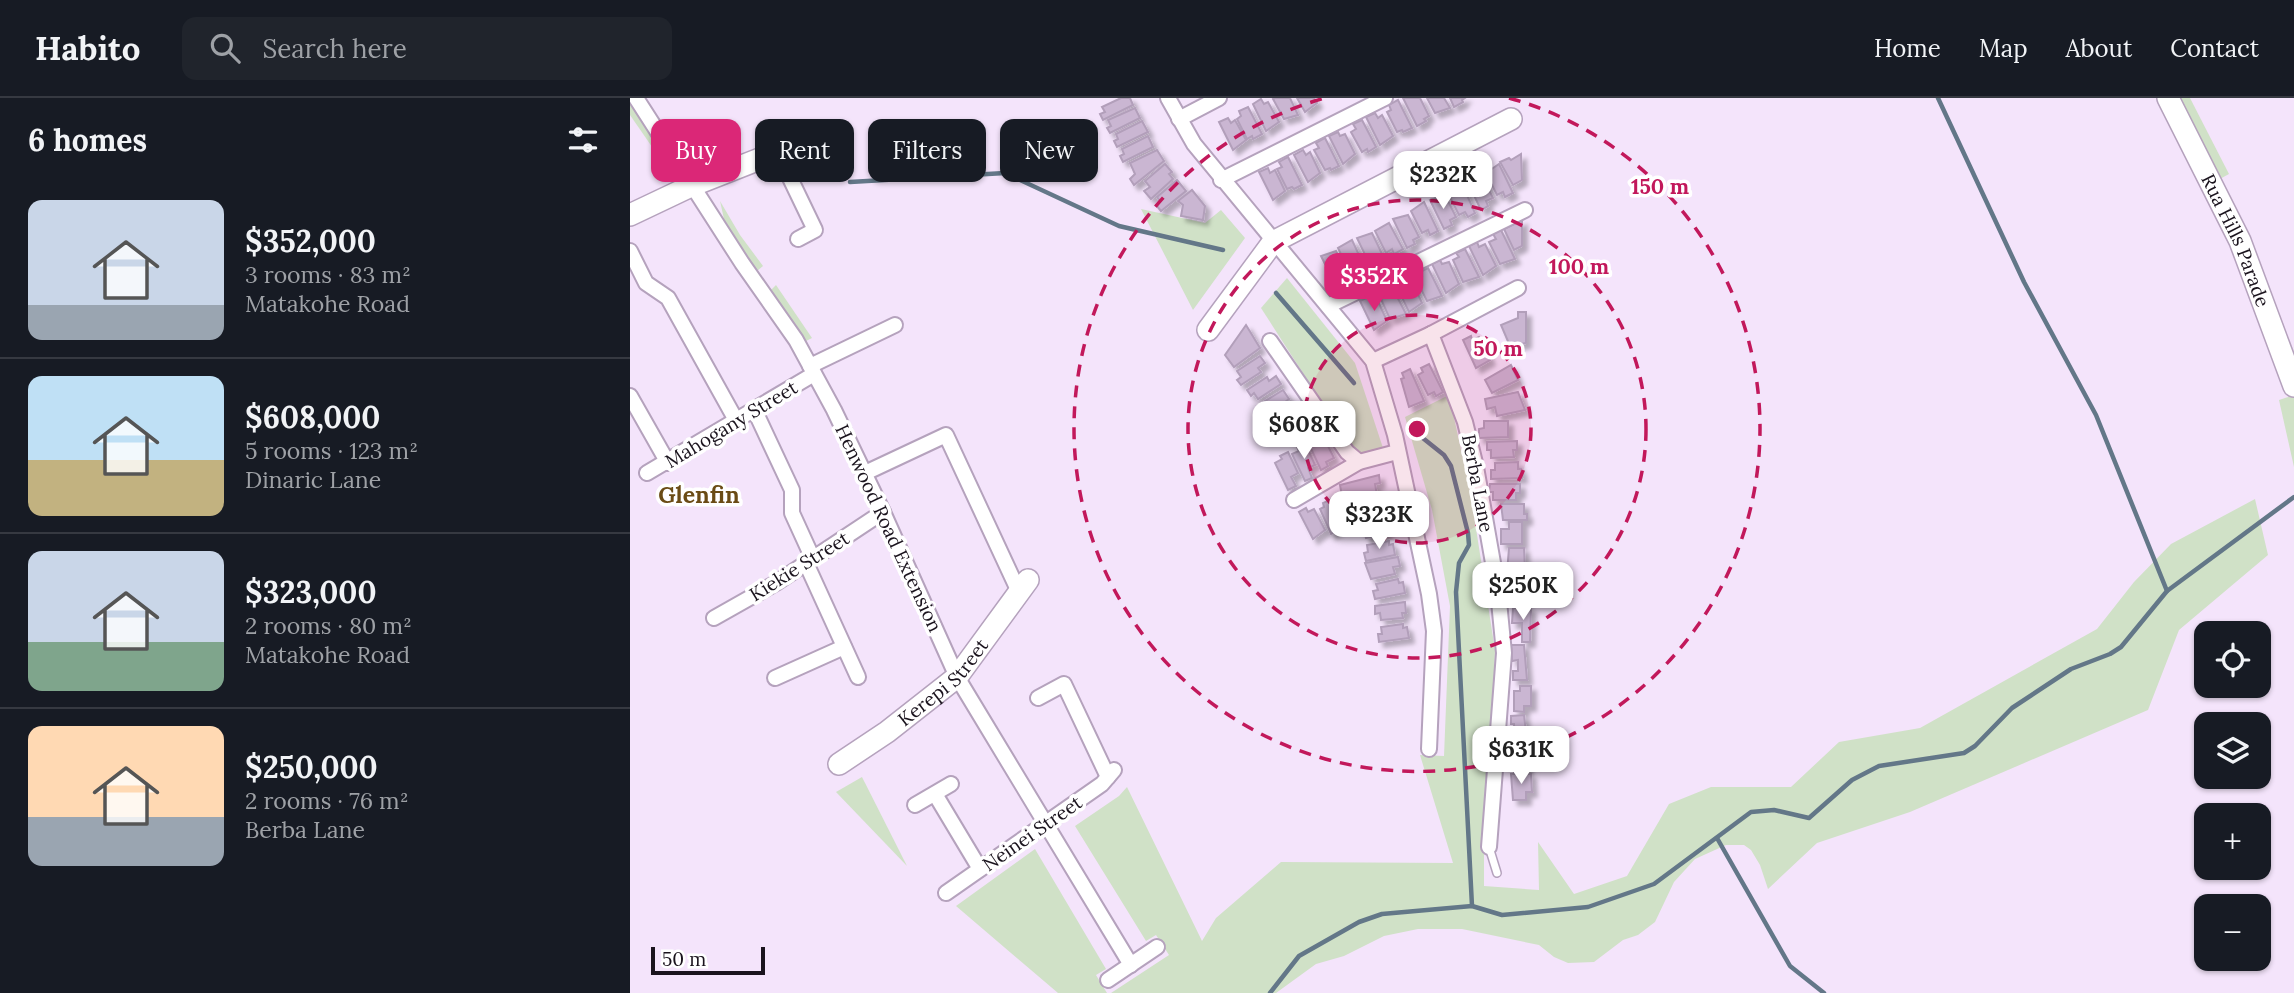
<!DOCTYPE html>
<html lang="en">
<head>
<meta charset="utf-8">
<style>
  body { margin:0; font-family:Lora,serif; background:#20242c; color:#f1f3f6; height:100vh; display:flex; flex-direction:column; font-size:26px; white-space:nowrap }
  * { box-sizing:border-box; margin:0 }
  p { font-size:23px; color:#9ea1a6 }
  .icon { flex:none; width:38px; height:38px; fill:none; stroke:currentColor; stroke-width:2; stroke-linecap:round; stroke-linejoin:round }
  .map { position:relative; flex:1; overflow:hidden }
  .details { display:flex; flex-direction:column; background:#171b24; width:630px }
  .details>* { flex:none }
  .top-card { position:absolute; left:21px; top:21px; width:665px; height:63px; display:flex; gap:14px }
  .fabs { position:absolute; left:1564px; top:523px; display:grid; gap:14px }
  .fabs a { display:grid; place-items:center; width:77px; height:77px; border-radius:14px; background:#171b24; box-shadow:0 2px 5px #0004; font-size:35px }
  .scale { position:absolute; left:21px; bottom:18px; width:114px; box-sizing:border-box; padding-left:7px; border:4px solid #1a131d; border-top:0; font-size:19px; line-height:24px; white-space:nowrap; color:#1a131d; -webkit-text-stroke:5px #fff; paint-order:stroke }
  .price { position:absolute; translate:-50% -60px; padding:0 16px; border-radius:14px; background:#fff; color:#222; font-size:23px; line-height:46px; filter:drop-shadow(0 2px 4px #0008) }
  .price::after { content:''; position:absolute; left:50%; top:42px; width:21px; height:16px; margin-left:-10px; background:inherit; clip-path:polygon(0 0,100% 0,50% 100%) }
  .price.active { background:#db2777; color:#fff }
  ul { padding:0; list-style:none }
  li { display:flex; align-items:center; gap:21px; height:175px; padding:0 28px }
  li+li { border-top:2px solid #363941 }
  li span { display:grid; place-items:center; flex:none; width:196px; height:140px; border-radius:14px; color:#555 }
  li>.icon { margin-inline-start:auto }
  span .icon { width:84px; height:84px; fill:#fffc; stroke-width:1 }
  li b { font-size:30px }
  h2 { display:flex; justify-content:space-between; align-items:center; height:84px; padding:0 28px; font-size:30px }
  .chip { padding:0 24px; border-radius:14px; background:#171b24; box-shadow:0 2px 5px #0004; font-size:24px; line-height:63px }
  .chip.active { background:#db2777; color:#fff }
  header { display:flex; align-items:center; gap:42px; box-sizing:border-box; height:98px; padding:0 35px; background:#171b24; border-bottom:2px solid #363941 }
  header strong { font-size:33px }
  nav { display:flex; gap:38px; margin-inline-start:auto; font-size:24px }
  .search { width:490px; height:63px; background:#20242c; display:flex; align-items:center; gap:18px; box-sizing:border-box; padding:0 24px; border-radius:14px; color:#9ea1a6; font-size:26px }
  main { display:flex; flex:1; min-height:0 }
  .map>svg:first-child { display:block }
</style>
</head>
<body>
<header>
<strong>Habito</strong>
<div class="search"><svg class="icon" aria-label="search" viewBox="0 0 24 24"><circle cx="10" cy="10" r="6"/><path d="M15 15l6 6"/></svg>Search here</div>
<nav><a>Home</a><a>Map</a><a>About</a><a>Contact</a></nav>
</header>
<main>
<section class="details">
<h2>6 homes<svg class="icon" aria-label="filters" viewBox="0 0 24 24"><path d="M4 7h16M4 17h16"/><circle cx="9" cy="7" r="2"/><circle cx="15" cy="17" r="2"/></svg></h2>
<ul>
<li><span style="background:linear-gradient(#c9d6e8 75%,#9aa5b1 0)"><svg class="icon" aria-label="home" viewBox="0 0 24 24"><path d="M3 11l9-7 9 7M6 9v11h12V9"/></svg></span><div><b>$352,000</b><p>3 rooms · 83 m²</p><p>Matakohe Road</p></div></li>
<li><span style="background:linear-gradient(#bfe0f5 60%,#c2b280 0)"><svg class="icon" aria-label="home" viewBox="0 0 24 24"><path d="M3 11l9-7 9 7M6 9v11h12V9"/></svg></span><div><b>$608,000</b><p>5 rooms · 123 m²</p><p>Dinaric Lane</p></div></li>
<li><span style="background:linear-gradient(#c9d6e8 65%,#7fa58c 0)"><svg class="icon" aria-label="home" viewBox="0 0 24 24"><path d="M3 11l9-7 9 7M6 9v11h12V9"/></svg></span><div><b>$323,000</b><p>2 rooms · 80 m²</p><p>Matakohe Road</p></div></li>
<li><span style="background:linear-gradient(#ffd9b3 65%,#9aa5b1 0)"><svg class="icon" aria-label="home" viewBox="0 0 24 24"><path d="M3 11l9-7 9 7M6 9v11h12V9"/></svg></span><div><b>$250,000</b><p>2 rooms · 76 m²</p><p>Berba Lane</p></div></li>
</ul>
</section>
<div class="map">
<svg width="1664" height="895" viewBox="0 0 1664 895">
  <defs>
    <filter id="shadow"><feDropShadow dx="5" dy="5" stdDeviation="2" flood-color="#0004"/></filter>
  </defs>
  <rect width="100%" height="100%" fill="#f4e4fb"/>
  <!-- green -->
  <g fill="#d0e1c7">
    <path d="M 1547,0 L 1560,0 L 1599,76 L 1588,82 Z"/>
    <path d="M 0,5 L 32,56 L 29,59 L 0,17 Z"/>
    <path d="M 90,103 L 110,137 L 133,168 L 127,173 L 94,121 Z"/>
    <path d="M 511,111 L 575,125 L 591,112 L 615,140 L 563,212 Z"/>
    <path d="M 657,180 L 725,265 L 754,353 L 731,356 L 712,336 L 631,210 Z"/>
    <path d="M 146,187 L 182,240 L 176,243 L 141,192 Z"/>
    <path d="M 819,297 L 840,392 L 865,552 L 860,706 L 854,749 L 854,788 L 909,792 L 908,744 L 944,796 L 997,778 L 1039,706 L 1081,689 L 1161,689 L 1209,644 L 1290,630 L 1467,531 L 1504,484 L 1541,446 L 1625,401 L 1638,457 L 1549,532 L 1518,612 L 1280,714 L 1187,745 L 1138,791 L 1130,767 L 1121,752 L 1114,747 L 1096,747 L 1065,761 L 1044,784 L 1025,824 L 1008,837 L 993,842 L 964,864 L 938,865 L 924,859 L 909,847 L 832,831 L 788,831 L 754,838 L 714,858 L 686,866 L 646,895 L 481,895 L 539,857 L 526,837 L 516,843 L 445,728 L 489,698 L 497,689 L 572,843 L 586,820 L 651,764 L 823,765 L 790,657 L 814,658 L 820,508 L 802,412 L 775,319 Z"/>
    <path d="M 1664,297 L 1664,369 L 1649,302 Z"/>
    <path d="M 232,679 L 277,768 L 206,694 Z"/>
    <path d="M 405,751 L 476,871 L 466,877 L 477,895 L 428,895 L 326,808 Z"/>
  </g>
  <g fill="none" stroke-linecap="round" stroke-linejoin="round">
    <!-- stream -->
    <g stroke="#637788" stroke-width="4.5">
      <path d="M 1308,0 L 1394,184 L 1466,317 L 1537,493"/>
      <path d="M 220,84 L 375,75 L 489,128 L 593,152"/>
      <path d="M 646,195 L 724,285"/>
      <path d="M 789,337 L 814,357 L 821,368 L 838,435 L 839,447 L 829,465 L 826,494 L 842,808"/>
      <path d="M 1087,740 L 1160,868 L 1194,895"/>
      <path d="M 640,895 L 669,858 L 729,824 L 752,816 L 842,808 L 872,817 L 958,809 L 1024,786 L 1121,714 L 1144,712 L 1179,720 L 1222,682 L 1249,668 L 1334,655 L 1345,648 L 1382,610 L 1441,571 L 1480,556 L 1491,549 L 1537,493 L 1664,399"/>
    </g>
  </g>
  <!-- building -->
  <g fill="#cab6d2" stroke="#b29fba" stroke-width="2" filter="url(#shadow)">
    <path d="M 491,0 L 500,0 L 503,7 L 473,22 L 470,16 L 475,14 L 472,9 Z"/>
    <path d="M 645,0 L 660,0 L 668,17 L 654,21 L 643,1 Z"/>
    <path d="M 667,0 L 684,0 L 687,5 L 675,14 Z"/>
    <path d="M 773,0 L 790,0 L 799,18 L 794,21 L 796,23 L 787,28 Z"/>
    <path d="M 797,0 L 814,0 L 820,10 L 805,15 Z"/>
    <path d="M 820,0 L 835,0 L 832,2 L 833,4 L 824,9 Z"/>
    <path d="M 631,1 L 634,6 L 638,4 L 649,24 L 636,33 L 623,6 Z"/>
    <path d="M 768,2 L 782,30 L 773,34 L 772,32 L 767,34 L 757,14 L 761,12 L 759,7 Z"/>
    <path d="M 618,9 L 632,36 L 623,41 L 622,38 L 617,41 L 607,21 L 611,18 L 609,13 Z"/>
    <path d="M 505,10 L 510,20 L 480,35 L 477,30 L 481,28 L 478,22 Z"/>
    <path d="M 745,15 L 748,20 L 752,17 L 763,38 L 750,47 L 736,19 Z"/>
    <path d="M 598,20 L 601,25 L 605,22 L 616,42 L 603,52 L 589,24 Z"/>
    <path d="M 732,22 L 746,49 L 738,54 L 737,51 L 732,54 L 721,34 L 726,31 L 723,26 Z"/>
    <path d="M 512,23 L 518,34 L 487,49 L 484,43 L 488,41 L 486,36 Z"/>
    <path d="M 708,34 L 710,38 L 715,36 L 725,56 L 713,66 L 699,38 Z"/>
    <path d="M 518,38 L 523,49 L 493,64 L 490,58 L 494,56 L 492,51 Z"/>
    <path d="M 695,40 L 709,68 L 701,72 L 700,70 L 695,72 L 684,52 L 689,50 L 686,45 Z"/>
    <path d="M 527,52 L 534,63 L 504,87 L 500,81 L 505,76 L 500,65 Z"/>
    <path d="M 673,52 L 676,57 L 680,54 L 690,75 L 678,84 L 664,57 Z"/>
    <path d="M 891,56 L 892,82 L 883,87 L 870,64 L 879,60 L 881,62 Z"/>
    <path d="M 658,59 L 672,87 L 664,91 L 662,89 L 657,91 L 647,71 L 652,69 L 649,64 Z"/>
    <path d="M 535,66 L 542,74 L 539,76 L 543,81 L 521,101 L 514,93 L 520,89 L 515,83 Z"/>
    <path d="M 869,66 L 883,95 L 875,99 L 873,94 L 867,97 L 856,75 Z"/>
    <path d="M 638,70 L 640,75 L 645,72 L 655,93 L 643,102 L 629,74 Z"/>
    <path d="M 852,78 L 863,100 L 856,103 L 858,108 L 851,112 L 837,83 Z"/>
    <path d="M 547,82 L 556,93 L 531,113 L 526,107 L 530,103 L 527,99 Z"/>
    <path d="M 832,86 L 845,115 L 838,119 L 835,114 L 829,117 L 818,95 Z"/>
    <path d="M 562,92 L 575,108 L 573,122 L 551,118 L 553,107 L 548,103 Z"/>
    <path d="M 815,97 L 826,119 L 820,122 L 822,127 L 814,131 L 800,102 Z"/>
    <path d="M 794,104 L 808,133 L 800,137 L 798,132 L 792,135 L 781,113 Z"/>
    <path d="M 778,117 L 789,139 L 783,142 L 785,146 L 777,150 L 763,121 Z"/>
    <path d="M 892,122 L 892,148 L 884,152 L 874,131 Z"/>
    <path d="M 759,125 L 773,151 L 764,156 L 762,151 L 756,155 L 745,133 Z"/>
    <path d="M 871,132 L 885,161 L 870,166 L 859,144 L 866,141 L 863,136 Z"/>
    <path d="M 742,135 L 753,158 L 747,160 L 749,165 L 741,169 L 727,140 Z"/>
    <path d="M 722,142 L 735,170 L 728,174 L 725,170 L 719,173 L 708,150 Z"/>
    <path d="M 847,144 L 849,149 L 855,146 L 866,168 L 853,177 L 839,148 Z"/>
    <path d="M 835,151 L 849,179 L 833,184 L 823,162 L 829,159 L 826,155 Z"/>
    <path d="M 706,153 L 717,175 L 711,178 L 713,183 L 705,186 L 691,158 Z"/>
    <path d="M 810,162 L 812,166 L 819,164 L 829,186 L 816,195 L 802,166 Z"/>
    <path d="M 798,170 L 812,198 L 797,203 L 786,181 L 792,178 L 790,174 Z"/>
    <path d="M 773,181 L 775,186 L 782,183 L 792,205 L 779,214 L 765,185 Z"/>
    <path d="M 761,187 L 776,216 L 760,221 L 750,199 L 756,196 L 753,191 Z"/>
    <path d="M 738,199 L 741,204 L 747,201 L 757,223 L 744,232 L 730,203 Z"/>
    <path d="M 888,214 L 896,214 L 896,245 L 880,248 L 871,227 L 888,220 Z"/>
    <path d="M 616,227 L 630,250 L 604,269 L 595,257 Z"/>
    <path d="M 841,238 L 842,242 L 849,239 L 860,262 L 846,270 L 833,242 Z"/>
    <path d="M 630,258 L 635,265 L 628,270 L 631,274 L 611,287 L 607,282 L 611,279 L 607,273 Z"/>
    <path d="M 799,266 L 813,294 L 806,298 L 804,294 L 798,297 L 788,277 L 793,274 L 791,270 Z"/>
    <path d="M 881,267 L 888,282 L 862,295 L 855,282 Z"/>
    <path d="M 780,271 L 794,303 L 779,309 L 771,281 L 774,280 L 772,275 Z"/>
    <path d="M 646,278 L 651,286 L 628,301 L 624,295 L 621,298 L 617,292 L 637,279 L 639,283 Z"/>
    <path d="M 653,292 L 659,301 L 655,304 L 657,308 L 635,321 L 627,308 Z"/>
    <path d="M 888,294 L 895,312 L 867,318 L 865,309 L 857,311 L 855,301 Z"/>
    <path d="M 854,323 L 878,323 L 878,339 L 849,340 L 849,331 L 854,330 Z"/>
    <path d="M 685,338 L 688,344 L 694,340 L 704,360 L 696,364 L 698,368 L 691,372 L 677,342 Z"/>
    <path d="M 887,343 L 887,352 L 883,352 L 884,359 L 861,360 L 861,352 L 857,352 L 857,344 Z"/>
    <path d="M 675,345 L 685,367 L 678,370 L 682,380 L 675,383 L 662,356 L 669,353 L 667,349 Z"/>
    <path d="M 658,354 L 668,375 L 661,379 L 666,388 L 658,392 L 645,365 L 652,361 L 650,358 Z"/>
    <path d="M 888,364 L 888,371 L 891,371 L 892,380 L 861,381 L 861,372 L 865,372 L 865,365 Z"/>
    <path d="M 749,377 L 750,385 L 745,386 L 747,397 L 713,404 L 710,387 Z"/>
    <path d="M 860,386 L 890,386 L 890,395 L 886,395 L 886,402 L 863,402 L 863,394 L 859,394 Z"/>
    <path d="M 702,401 L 713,425 L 705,429 L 707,433 L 701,436 L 690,411 L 694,409 L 693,405 Z"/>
    <path d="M 750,401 L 751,406 L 755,405 L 757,415 L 727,422 L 725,414 L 730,413 L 728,406 Z"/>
    <path d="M 871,406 L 894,406 L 894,416 L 897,416 L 897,422 L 873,422 Z"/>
    <path d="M 676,410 L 678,414 L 684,411 L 695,432 L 683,441 L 669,414 Z"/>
    <path d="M 758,419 L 761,430 L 757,431 L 758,435 L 736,440 L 734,433 L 730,433 L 729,425 Z"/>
    <path d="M 879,424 L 892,424 L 892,446 L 871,446 L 871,431 L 879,431 Z"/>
    <path d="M 759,443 L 759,447 L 763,446 L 765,457 L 736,463 L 734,455 L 738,454 L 737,447 Z"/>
    <path d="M 879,450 L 894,450 L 895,472 L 891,473 L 891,475 L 877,475 Z"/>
    <path d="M 768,459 L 770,468 L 763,469 L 765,476 L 741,481 L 735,465 Z"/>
    <path d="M 879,478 L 895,478 L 896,505 L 882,505 Z"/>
    <path d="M 768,481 L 769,485 L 773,484 L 775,495 L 745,501 L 743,493 L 748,492 L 746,486 Z"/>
    <path d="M 775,504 L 776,515 L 772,515 L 773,520 L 751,522 L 750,515 L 745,516 L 745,508 Z"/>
    <path d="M 883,510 L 901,510 L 900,544 L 892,544 L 892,525 L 882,525 Z"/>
    <path d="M 773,526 L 773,530 L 777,529 L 779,540 L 749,544 L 748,536 L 752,536 L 751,529 Z"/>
    <path d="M 881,547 L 894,547 L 897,582 L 883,582 L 883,573 L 888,573 L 888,562 L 882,563 Z"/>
    <path d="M 890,588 L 901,588 L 901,608 L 894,608 L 894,614 L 884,613 L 884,593 L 890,593 Z"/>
    <path d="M 894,617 L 897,643 L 885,644 L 884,626 L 881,626 L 881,618 Z"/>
    <path d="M 882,648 L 902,648 L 902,666 L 897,666 L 897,673 L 884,674 Z"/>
    <path d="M 881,676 L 901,676 L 902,694 L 896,694 L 896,702 L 883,702 Z"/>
  </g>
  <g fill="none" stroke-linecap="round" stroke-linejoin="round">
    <defs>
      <path id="lane" d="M 859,749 L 867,775"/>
      <g id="street">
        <path d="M 6,0 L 112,165 L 166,242 L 204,312 L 253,414 L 327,579 L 501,867"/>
        <path d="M 538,0 L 564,46 L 743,263 L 765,337 L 799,496 L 804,533 L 799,651"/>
        <path d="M 549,21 L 589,0"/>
        <path d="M 148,55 L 185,132 L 168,141"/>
        <path d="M 591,82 L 755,0"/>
        <path d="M 0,153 L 16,185 L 38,200 L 107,324"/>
        <path d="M 698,208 L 895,112"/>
        <path d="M 801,236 L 835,324 L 846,369 L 868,493 L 874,555 L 859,749"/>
        <path d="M 640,243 L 717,354 L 729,364"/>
        <path d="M 743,263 L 801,236 L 888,190"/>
        <path d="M 180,268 L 265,227"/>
        <path d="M 0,298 L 38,365"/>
        <path d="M 125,313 L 162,392 L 162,415 L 183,461"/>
        <path d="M 17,375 L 184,276"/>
        <path d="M 235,375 L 316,337 L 389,494"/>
        <path d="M 664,402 L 729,364 L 767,354"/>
        <path d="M 176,465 L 228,579"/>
        <path d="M 84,520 L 146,485 L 253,414"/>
        <path d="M 145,580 L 214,549"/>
        <path d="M 408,600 L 434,586 L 478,679"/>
        <path d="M 305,696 L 350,771"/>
        <path d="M 285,707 L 321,686"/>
        <path d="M 316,795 L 472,686 L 484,672"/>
        <path d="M 478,882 L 527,849"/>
      </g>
      <g id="secondary">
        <path id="s1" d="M 1538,0 L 1610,143 L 1664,288"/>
        <path d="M 0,117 L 61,88 L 178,42"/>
        <path d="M 578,232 L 643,144 L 881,21"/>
        <path id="s2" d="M 209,666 L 257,634 L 327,579 L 398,482"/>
      </g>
    </defs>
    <!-- lane casing -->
    <use href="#lane" stroke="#b5a2bd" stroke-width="10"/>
    <!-- street casing -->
    <use href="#street" stroke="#b5a2bd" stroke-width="18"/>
    <!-- secondary casing -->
    <use href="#secondary" stroke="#b5a2bd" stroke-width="24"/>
    <!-- lane -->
    <use href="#lane" stroke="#fff" stroke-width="7"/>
    <!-- street -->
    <use href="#street" stroke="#fff" stroke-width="14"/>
    <!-- secondary -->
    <use href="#secondary" stroke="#fff" stroke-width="21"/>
  </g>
  <!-- distance rings -->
  <circle cx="787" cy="331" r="114" fill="#c2185b" fill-opacity=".12"/>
  <g fill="none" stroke="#c2185b" stroke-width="3.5" stroke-dasharray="12 9">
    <circle cx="787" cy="331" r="114"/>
    <circle cx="787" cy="331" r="229"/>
    <path d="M879 0A343 343 0 1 1 695 0"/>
  </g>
  <g text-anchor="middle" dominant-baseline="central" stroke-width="7" stroke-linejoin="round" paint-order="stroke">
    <!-- street labels -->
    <g font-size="19" fill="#1a131d" stroke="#fff">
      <text stroke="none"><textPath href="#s1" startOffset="158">Rua Hills Parade</textPath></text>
      <text transform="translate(101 326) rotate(-31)">Mahogany Street</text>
      <text transform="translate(848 385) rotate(79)">Berba Lane</text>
      <text transform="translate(259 430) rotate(65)">Henwood Road Extension</text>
      <text transform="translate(169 468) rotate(-32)">Kiekie Street</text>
      <text stroke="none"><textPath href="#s2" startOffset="133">Kerepi Street</textPath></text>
      <text transform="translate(402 735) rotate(-35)">Neinei Street</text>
    </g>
    <!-- quarter labels -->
    <g font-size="23" font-weight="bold" fill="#6a4b15" stroke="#fff">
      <text x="69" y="396">Glenfin</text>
    </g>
  </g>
  <circle cx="787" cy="331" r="10" fill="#c2185b" stroke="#fff" stroke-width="3.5"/>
  <g font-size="21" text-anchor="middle" font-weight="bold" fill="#c2185b" stroke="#fff" stroke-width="7" stroke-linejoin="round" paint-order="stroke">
    <text x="1030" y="96">150 m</text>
    <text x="949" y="176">100 m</text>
    <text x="868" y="258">50 m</text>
  </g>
</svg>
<div class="fabs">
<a><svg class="icon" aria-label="locate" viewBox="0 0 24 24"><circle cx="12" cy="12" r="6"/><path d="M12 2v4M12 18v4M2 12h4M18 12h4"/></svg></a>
<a><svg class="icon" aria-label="layers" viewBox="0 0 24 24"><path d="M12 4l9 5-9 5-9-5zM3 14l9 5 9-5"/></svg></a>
<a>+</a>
<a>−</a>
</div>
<div class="scale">50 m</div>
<b class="price" style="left:813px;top:113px">$232K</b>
<b class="price active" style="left:744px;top:215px">$352K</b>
<b class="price" style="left:674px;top:363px">$608K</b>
<b class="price" style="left:749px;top:453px">$323K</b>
<b class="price" style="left:893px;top:524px">$250K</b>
<b class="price" style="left:891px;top:688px">$631K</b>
<div class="top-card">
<a class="chip active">Buy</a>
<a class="chip">Rent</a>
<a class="chip">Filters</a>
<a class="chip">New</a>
</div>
</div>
</main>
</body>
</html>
